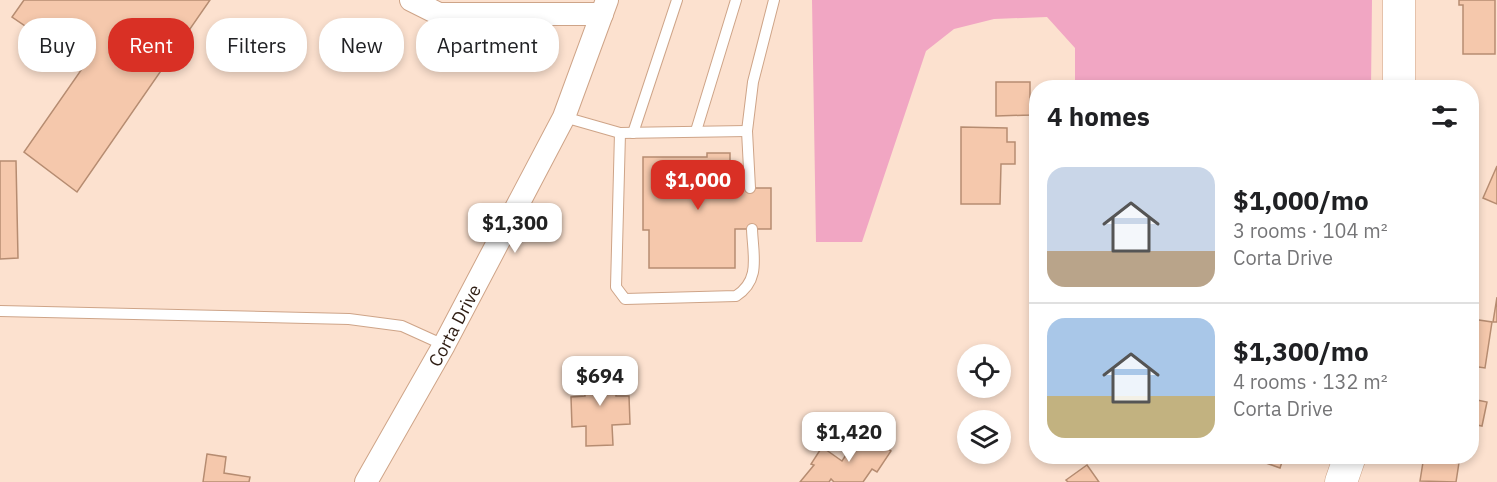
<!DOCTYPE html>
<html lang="en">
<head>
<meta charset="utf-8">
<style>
  body { margin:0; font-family:"IBM Plex Sans",sans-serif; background:#f6f6f6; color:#202124; height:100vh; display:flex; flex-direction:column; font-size:22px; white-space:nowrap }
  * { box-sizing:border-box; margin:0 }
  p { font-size:20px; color:#757577 }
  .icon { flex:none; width:33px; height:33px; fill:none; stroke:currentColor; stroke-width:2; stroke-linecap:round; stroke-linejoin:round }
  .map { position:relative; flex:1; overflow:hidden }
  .sheet { position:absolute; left:1029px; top:80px; width:450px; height:384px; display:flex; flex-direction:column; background:#fff; border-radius:24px; box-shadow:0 3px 9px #0003 }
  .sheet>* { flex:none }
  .banner { position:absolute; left:18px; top:18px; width:570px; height:54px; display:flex; gap:12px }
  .fabs { position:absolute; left:957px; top:344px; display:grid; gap:12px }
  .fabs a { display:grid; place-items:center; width:54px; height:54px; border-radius:50%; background:#fff; box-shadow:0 3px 9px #0003; font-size:30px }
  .price { position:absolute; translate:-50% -51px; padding:0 14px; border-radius:12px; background:#fff; color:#222; font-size:20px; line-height:39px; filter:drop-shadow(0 2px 3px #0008) }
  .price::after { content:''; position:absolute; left:50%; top:36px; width:18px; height:14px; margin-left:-9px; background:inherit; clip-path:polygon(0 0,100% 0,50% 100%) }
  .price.current { background:#d93025; color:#fff }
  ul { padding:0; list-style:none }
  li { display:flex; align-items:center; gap:18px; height:150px; padding:0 18px }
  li+li { border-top:2px solid #e0e0e0 }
  li span { display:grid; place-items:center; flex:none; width:168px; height:120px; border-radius:18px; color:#555 }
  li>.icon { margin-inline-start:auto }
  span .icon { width:72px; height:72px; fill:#fffc; stroke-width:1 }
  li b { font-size:26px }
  h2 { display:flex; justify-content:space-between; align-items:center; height:72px; padding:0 18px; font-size:26px }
  .tag { padding:0 21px; border-radius:24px; background:#fff; box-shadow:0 3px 9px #0003; font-size:21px; line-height:54px }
  .tag.current { background:#d93025; color:#fff }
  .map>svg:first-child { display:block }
</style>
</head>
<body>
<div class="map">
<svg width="1497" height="482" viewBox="0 0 1497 482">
  <rect width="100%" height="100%" fill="#fce1cf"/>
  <!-- green -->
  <path fill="#f1a6c3" d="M 812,0 L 1372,0 L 1371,87 L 1075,87 L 1075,48 L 1047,17 L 994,19 L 954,29 L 926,51 L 862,242 L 816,242 Z"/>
  <!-- building -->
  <g fill="#f5c8ac" stroke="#b68c71" stroke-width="1.5">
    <path d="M 24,0 L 210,0 L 77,192 L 24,152 L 84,66 L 12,17 Z"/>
    <path d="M 1459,0 L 1495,0 L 1495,54 L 1463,54 L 1463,5 L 1459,5 Z"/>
    <path d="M 996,82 L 1030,82 L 1030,115 L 996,116 Z"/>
    <path d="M 961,127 L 1007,128 L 1007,142 L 1015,142 L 1015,164 L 1001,164 L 1000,204 L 961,204 Z"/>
    <path d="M 707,153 L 730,153 L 730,188 L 771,188 L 771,229 L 735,229 L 735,268 L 649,268 L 649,230 L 643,230 L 643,157 L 707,157 Z"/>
    <path d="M 0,161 L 16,161 L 18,258 L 0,259 Z"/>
    <path d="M 1497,166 L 1497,204 L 1483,198 Z"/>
    <path d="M 1497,297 L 1497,322 L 1493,322 Z"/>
    <path d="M 1472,319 L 1492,322 L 1485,368 L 1472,366 Z"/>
    <path d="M 615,368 L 616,396 L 629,396 L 630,424 L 612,425 L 613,445 L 586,446 L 586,426 L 572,427 L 571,397 L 585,396 L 583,369 Z"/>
    <path d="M 1472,399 L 1487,402 L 1482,426 L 1472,424 Z"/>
    <path d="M 862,431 L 891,451 L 877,472 L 872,469 L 863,482 L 834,482 L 831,479 L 829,482 L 800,482 L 814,465 L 811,464 L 822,447 L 842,461 Z"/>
    <path d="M 207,454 L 226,457 L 224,473 L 250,477 L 249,482 L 203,482 Z"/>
    <path d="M 1256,456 L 1284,456 L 1280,468 L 1255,459 Z"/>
    <path d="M 1424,456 L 1460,456 L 1456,482 L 1420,481 Z"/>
    <path d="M 1087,465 L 1099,482 L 1068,482 L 1066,480 Z"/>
  </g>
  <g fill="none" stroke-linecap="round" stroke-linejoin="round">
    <defs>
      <g id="lane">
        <path d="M 564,117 L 620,133 L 747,131"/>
        <path d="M 696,131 L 736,0"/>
        <path d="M 620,133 L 616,287 L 625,299 L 736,296 C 761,280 753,256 752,229"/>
        <path d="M 633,133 L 677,0"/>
        <path d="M 750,188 L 747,131 L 753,82 L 774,0"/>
        <path d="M 0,311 L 349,319 L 402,326 L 444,345"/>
      </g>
      <g id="street">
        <path d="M 411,0 L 439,14 L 602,14"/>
        <path id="s1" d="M 366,482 L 444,345 L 564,117 L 607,0"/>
      </g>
      <g id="secondary">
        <path d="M 1399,0 L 1399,87"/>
        <path d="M 1341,482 L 1350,456"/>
      </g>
    </defs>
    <!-- lane casing -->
    <use href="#lane" stroke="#cea488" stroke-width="12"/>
    <!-- street casing -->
    <use href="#street" stroke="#cea488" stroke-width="24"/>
    <!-- secondary casing -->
    <use href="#secondary" stroke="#cea488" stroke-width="33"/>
    <!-- lane -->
    <use href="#lane" stroke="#fff" stroke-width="10"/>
    <!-- street -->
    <use href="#street" stroke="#fff" stroke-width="22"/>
    <!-- secondary -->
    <use href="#secondary" stroke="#fff" stroke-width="32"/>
  </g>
  <g text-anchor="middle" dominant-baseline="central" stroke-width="5" stroke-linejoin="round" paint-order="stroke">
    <!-- street labels -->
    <g font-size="18" fill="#2f1e14" stroke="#fce1cf">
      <text stroke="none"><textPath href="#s1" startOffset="180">Corta Drive</textPath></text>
    </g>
  </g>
</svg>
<div class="fabs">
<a><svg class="icon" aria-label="locate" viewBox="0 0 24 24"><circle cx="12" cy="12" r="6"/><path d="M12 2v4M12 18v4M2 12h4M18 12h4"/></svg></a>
<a><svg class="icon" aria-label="layers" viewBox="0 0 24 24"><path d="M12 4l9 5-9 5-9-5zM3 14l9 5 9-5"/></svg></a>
</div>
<b class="price current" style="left:698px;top:211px">$1,000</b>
<b class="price" style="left:515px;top:254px">$1,300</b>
<b class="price" style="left:600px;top:407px">$694</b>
<b class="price" style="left:849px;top:463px">$1,420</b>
<div class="banner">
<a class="tag">Buy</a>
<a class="tag current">Rent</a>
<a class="tag">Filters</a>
<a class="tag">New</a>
<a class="tag">Apartment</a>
</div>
<section class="sheet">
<h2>4 homes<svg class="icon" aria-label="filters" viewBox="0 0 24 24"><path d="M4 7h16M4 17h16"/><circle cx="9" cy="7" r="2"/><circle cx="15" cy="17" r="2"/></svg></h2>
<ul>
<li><span style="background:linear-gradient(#c9d6e8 70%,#b9a48a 0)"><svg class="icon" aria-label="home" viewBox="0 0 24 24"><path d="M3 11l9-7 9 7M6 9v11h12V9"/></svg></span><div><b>$1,000/mo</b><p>3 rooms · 104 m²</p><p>Corta Drive</p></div></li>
<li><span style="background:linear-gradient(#a9c7e8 65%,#c2b280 0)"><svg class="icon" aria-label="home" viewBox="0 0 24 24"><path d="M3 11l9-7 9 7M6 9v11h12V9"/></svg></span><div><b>$1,300/mo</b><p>4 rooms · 132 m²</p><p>Corta Drive</p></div></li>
</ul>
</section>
</div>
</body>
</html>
